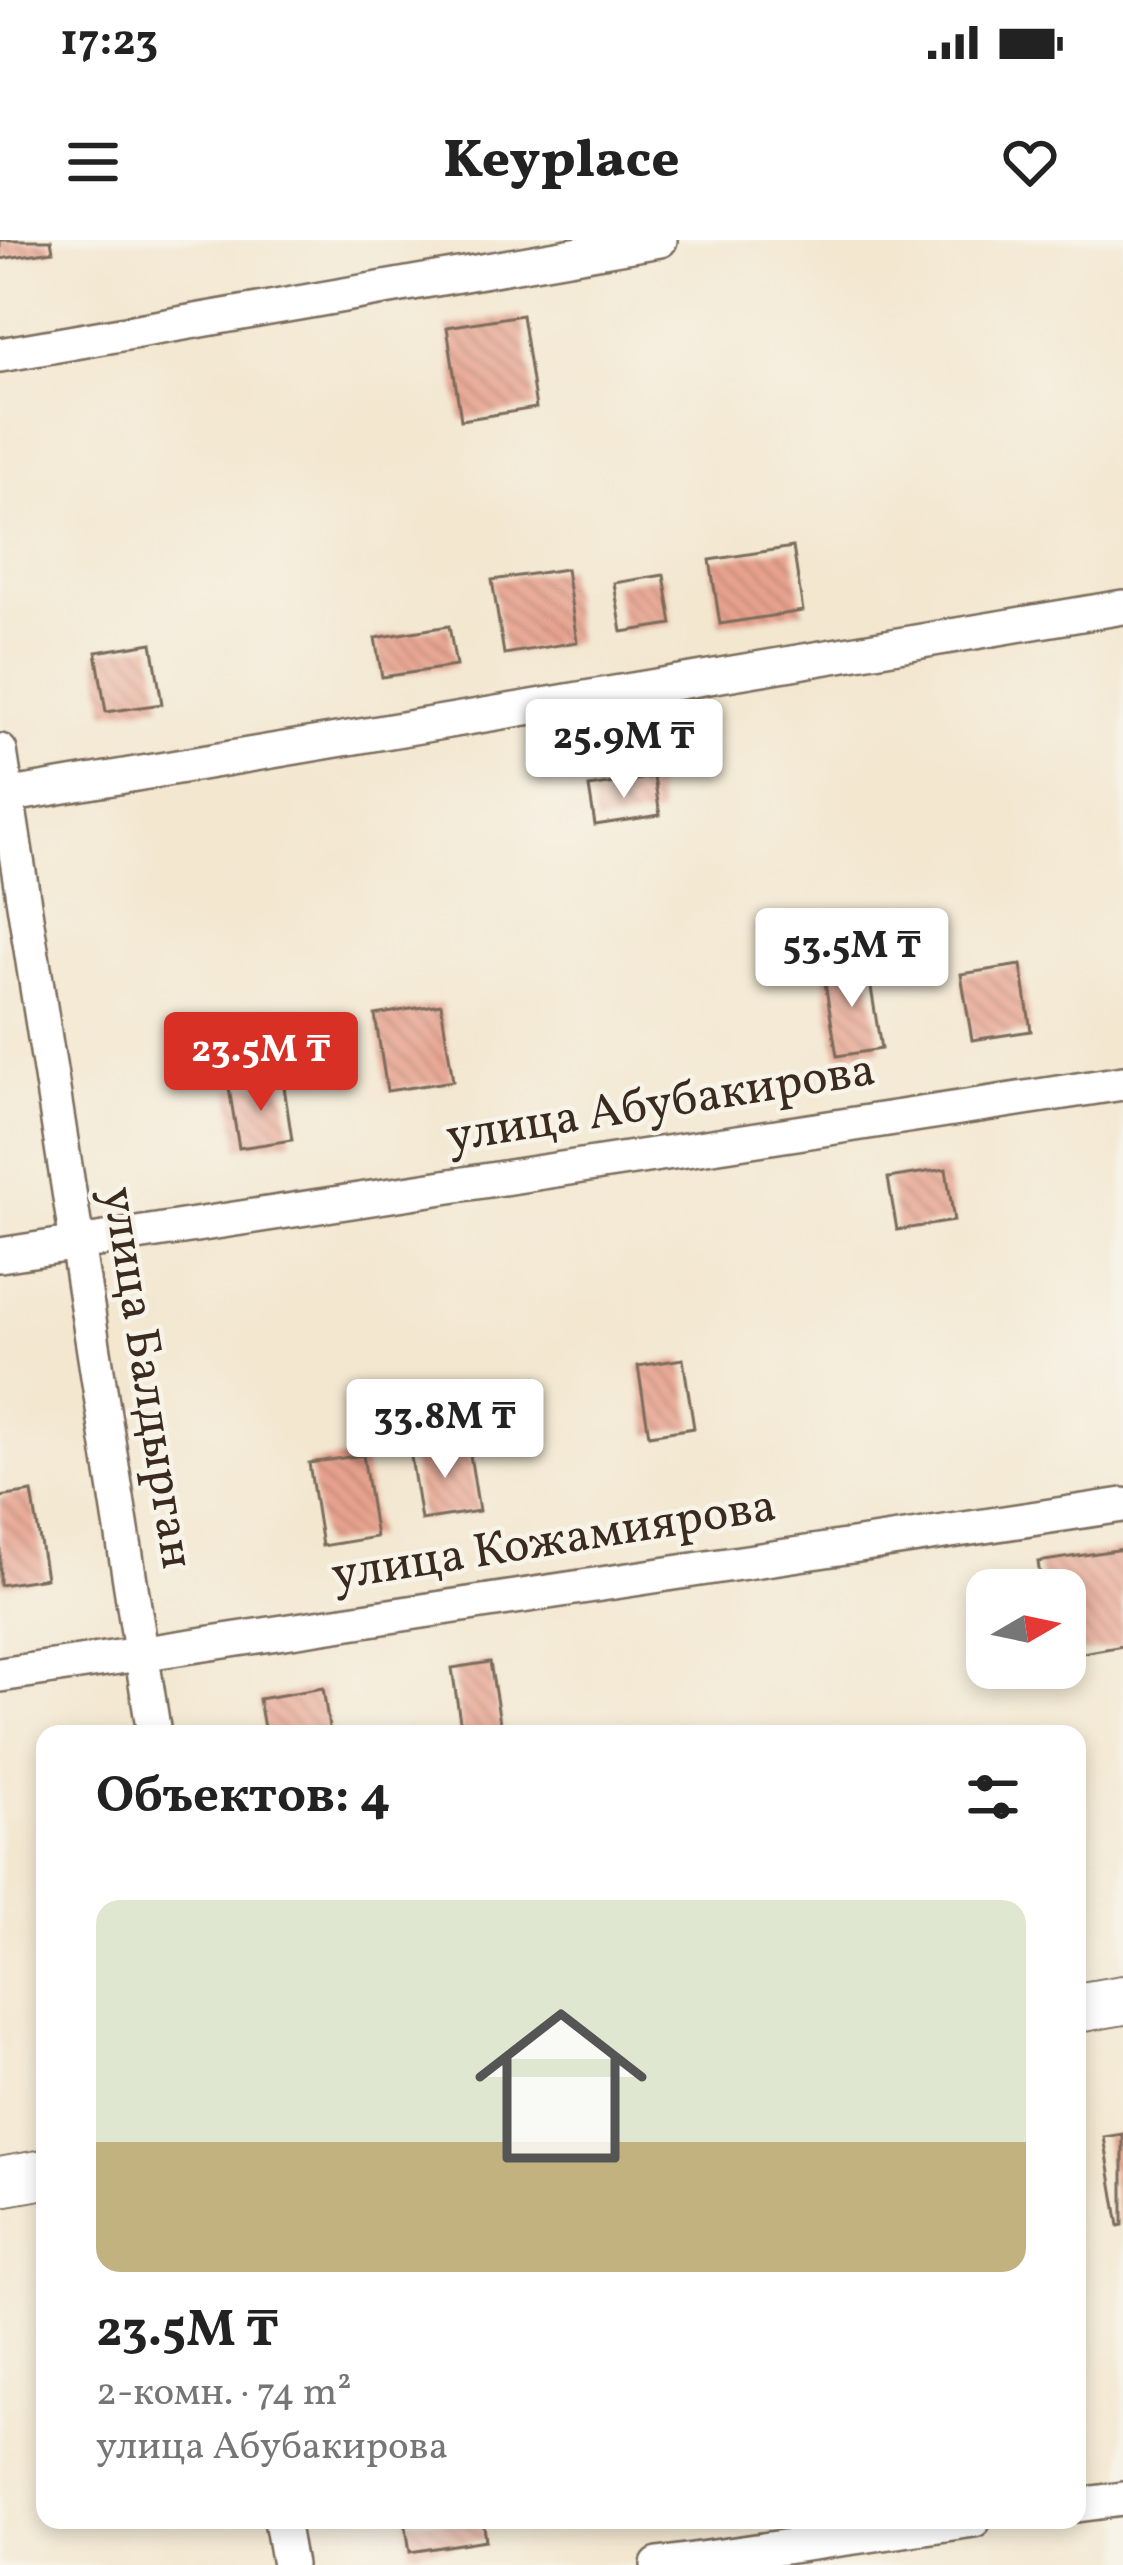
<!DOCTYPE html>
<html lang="ru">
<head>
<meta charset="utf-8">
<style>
  body { margin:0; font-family:Vollkorn,serif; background:#f2f2f2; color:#222; height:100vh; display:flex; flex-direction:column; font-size:45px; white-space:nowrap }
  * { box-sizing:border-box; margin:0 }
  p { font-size:39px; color:#767676 }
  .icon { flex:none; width:66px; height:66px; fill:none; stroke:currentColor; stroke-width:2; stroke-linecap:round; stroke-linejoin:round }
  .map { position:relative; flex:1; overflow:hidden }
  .drawer { position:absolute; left:36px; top:1485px; width:1050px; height:804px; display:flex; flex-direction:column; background:#fff; border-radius:24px; box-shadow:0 6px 18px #0003 }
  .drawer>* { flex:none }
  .needle { width:78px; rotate:81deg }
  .controls { position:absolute; left:966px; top:1329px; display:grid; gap:24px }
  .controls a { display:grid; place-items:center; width:120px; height:120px; border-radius:24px; background:#fff; box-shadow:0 6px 18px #0003; font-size:60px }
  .price { position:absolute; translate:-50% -102px; padding:0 27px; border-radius:12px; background:#fff; color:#222; font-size:39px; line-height:78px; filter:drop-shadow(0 3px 6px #0008) }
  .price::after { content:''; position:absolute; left:50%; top:72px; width:36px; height:27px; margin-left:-18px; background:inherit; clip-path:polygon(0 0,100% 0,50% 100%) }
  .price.active { background:#d93025; color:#fff }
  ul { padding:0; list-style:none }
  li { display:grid; align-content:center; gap:24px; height:636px; padding:0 60px }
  li span { display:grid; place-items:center; height:372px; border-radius:24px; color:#555 }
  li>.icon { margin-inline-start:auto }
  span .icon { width:216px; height:216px; fill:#fffc; stroke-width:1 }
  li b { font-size:51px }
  h2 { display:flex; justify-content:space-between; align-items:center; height:144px; padding:0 60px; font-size:51px }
  .status { display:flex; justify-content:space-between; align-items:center; height:84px; padding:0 60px; background:#fff; direction:ltr }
  .status svg { height:33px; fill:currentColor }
  header { display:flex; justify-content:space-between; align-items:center; height:156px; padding:0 60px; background:#fff; font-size:54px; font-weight:800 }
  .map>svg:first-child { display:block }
</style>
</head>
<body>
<div class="status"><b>17:23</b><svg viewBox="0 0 49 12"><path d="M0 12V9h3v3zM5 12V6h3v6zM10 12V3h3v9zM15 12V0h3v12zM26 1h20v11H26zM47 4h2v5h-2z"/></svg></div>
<header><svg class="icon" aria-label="menu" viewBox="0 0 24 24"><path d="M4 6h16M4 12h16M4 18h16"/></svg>Keyplace<svg class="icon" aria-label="heart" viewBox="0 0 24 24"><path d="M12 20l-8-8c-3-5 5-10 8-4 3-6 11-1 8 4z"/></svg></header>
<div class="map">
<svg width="1123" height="2325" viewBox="0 0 1123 2325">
  <defs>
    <pattern id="building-back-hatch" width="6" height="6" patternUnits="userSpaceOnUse" patternTransform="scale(3)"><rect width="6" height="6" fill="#e8a38f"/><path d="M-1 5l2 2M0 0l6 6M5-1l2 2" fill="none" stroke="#bd8574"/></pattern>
  </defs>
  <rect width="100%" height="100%" fill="#f7f3e8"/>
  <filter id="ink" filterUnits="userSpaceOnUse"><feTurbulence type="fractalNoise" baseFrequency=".00833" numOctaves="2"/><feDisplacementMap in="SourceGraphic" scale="24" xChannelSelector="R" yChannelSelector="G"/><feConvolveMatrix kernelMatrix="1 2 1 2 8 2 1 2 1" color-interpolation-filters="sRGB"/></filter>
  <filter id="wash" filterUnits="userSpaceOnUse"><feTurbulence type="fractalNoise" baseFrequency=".004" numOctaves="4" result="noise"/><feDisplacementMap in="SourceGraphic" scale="48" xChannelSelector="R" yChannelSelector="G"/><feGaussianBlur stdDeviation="2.7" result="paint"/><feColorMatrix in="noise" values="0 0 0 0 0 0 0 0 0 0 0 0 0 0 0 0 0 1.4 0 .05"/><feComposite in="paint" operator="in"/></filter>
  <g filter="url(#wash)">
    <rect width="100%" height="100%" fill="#f3e7d0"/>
    <g id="blocks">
      <!-- building -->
      <g fill="url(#building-back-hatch)">
        <path d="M 0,0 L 51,0 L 53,11 L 0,19 Z"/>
        <path d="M 522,75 L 536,168 L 461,180 L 447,87 Z"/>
        <path d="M 793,307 L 803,371 L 720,384 L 710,320 Z"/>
        <path d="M 566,329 L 577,402 L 504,414 L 492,340 Z"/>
        <path d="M 664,335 L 672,384 L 622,392 L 614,343 Z"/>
        <path d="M 449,386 L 456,426 L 382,437 L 375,398 Z"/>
        <path d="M 152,403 L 162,464 L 106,472 L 96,412 Z"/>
        <path d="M 654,537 L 660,575 L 595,585 L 589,547 Z"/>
        <path d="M 867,723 L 881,809 L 837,816 L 823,730 Z"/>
        <path d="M 1021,725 L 1031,791 L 972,800 L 961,734 Z"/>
        <path d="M 441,764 L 453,841 L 387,851 L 375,775 Z"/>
        <path d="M 283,840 L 292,900 L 239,908 L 229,848 Z"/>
        <path d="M 946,929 L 954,981 L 897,990 L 888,938 Z"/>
        <path d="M 683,1119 L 694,1188 L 649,1195 L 638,1126 Z"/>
        <path d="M 468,1202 L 479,1271 L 421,1280 L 410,1211 Z"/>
        <path d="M 363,1215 L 376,1297 L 322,1306 L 309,1223 Z"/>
        <path d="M 32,1252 L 46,1338 L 0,1345 L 0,1257 Z"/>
        <path d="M 1123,1309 L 1123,1406 L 1065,1416 L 1065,1350 L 1042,1350 L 1038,1322 Z"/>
        <path d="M 490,1422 L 502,1494 L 462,1494 L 452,1428 Z"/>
        <path d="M 323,1448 L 330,1494 L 265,1494 L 259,1459 Z"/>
        <path d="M 1123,1894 L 1123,1985 L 1119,1986 L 1104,1897 Z"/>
        <path d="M 405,2280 L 483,2280 L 486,2300 L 410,2312 Z"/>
      </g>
    </g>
  </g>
  <g filter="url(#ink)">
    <use href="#blocks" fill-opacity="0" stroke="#7b6c5c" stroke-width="3"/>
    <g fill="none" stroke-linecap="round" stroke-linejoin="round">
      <defs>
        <g id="street">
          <path d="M 0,115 L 660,0"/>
          <path d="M 0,511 L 154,1494"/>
          <path d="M 0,557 L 1123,367"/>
          <path d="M 0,1015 L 1123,843"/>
          <path d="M 0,1435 L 1123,1265"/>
          <path d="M 1077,2265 L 1123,2259"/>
          <path d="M 281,2280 L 289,2325"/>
          <path d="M 658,2325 L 974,2280"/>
        </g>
        <g id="secondary">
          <path d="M 1077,1768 L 1123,1760"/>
          <path d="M 0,1942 L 45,1934"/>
        </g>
      </defs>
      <!-- street casing -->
      <use href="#street" stroke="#7b6c5c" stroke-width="38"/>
      <!-- secondary casing -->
      <use href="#secondary" stroke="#7b6c5c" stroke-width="52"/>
      <!-- street -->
      <use href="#street" stroke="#fff" stroke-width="33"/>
      <!-- secondary -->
      <use href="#secondary" stroke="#fff" stroke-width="48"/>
    </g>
  </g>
  <g text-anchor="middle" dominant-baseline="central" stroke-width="9" stroke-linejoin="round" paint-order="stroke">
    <!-- street labels -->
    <g font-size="48" fill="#3b2a1e" stroke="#f7f3e8">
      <text transform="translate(661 865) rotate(-9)">улица Абубакирова</text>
      <text transform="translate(146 1138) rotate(81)">улица Балдырган</text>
      <text transform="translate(554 1302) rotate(-9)">улица Кожамиярова</text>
    </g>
  </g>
</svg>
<div class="controls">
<a><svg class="needle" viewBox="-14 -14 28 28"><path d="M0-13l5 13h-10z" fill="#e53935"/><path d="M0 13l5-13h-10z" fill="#767676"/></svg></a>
</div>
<b class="price" style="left:624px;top:561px">25.9M ₸</b>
<b class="price" style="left:852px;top:770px">53.5M ₸</b>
<b class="price active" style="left:261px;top:874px">23.5M ₸</b>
<b class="price" style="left:445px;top:1241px">33.8M ₸</b>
<section class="drawer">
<h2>Объектов: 4<svg class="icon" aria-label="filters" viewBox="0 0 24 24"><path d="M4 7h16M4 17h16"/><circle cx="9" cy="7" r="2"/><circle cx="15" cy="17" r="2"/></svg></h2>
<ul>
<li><span style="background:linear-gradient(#dfe7d0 65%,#c2b280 0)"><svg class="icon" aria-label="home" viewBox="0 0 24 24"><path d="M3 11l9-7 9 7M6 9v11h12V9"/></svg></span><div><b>23.5M ₸</b><p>2-комн. · 74 m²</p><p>улица Абубакирова</p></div></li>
</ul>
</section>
</div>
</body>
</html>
